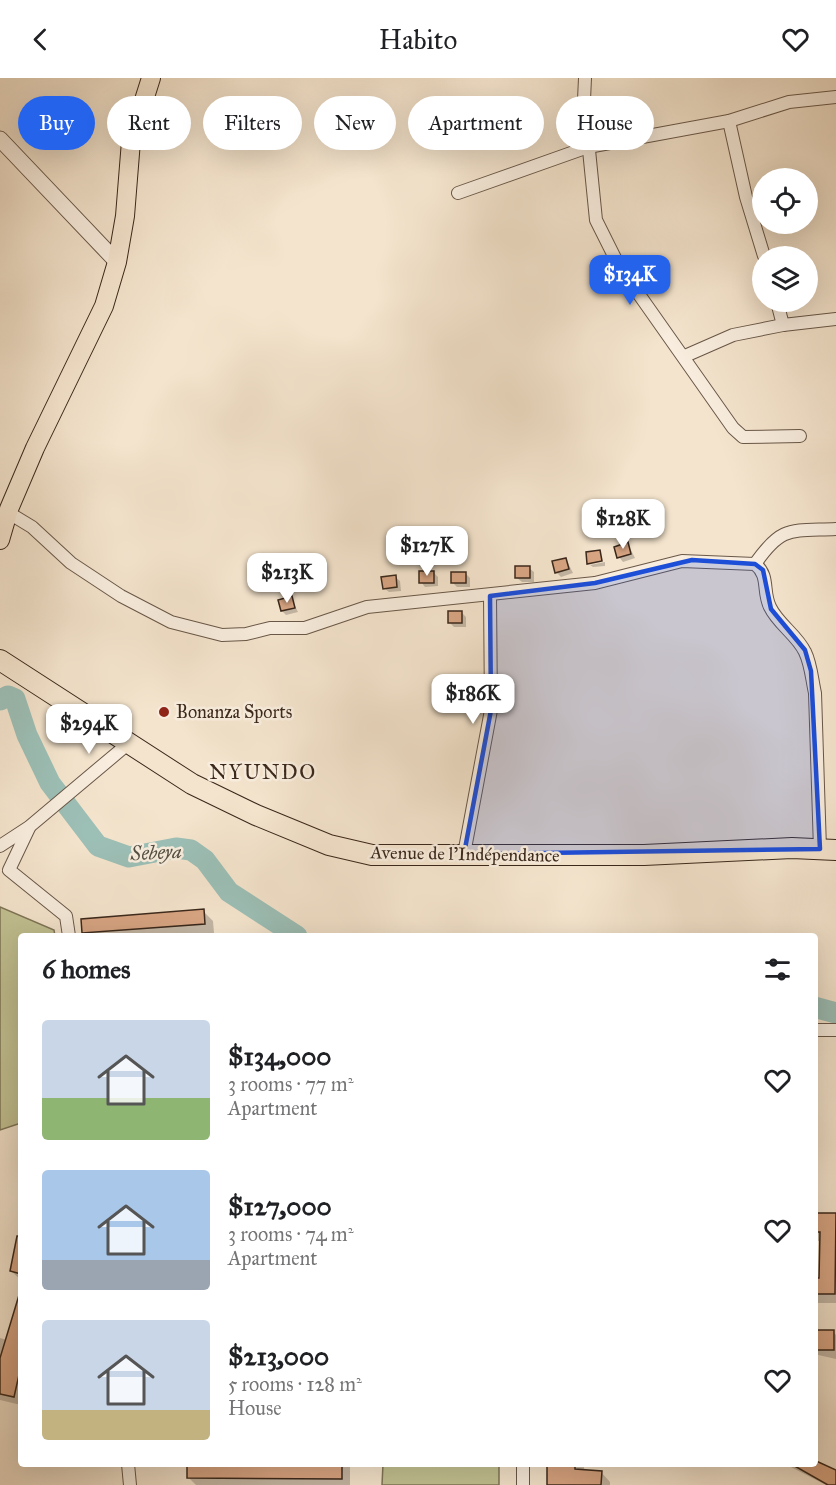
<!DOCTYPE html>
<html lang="en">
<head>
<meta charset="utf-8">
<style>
  body { margin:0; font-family:"IM FELL Great Primer",serif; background:#f6f6f6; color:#202124; height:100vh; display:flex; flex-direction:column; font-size:22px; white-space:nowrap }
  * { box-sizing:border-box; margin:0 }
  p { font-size:20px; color:#757577 }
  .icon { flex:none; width:33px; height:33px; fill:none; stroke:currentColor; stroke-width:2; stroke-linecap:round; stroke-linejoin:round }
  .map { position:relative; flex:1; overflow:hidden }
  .panel { position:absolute; left:18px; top:855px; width:800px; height:534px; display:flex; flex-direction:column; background:#fff; border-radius:6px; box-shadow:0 6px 24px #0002 }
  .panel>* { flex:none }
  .hud { position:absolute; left:18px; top:18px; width:801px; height:54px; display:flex; gap:12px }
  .controls { position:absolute; left:752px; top:90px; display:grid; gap:12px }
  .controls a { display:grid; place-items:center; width:66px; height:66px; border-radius:50%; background:#fff; box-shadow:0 6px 24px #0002; font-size:30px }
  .price { position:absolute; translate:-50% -51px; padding:0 14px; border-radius:12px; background:#fff; color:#222; font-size:20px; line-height:39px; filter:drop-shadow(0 2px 3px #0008) }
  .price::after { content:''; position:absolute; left:50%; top:36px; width:18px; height:14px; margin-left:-9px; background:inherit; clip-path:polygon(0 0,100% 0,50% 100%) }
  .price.current { background:#2563eb; color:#fff }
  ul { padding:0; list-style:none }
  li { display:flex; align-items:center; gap:18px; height:150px; padding:0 24px }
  li span { display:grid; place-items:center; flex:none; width:168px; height:120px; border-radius:6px; color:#555 }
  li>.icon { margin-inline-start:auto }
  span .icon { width:72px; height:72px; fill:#fffc; stroke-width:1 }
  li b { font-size:26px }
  h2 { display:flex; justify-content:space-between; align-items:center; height:72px; padding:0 24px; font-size:26px }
  .chip { padding:0 21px; border-radius:27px; background:#fff; box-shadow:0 6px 24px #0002; font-size:21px; line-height:54px }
  .chip.current { background:#2563eb; color:#fff }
  header { display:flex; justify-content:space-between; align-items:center; height:78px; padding:0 24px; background:#fff; font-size:27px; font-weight:600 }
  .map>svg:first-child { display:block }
</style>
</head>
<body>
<header><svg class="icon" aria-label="back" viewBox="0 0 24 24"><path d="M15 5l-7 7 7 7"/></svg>Habito<svg class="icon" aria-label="heart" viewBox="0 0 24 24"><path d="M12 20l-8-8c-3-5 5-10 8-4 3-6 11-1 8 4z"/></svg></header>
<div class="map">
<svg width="836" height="1407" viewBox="0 0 836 1407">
  <rect width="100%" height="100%" fill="#f4e4cd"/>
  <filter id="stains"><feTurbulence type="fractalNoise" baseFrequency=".00333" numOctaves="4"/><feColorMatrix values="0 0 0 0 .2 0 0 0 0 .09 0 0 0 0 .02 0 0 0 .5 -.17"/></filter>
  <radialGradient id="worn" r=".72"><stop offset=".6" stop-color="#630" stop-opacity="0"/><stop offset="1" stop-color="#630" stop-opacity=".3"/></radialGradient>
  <!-- green -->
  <g fill="#c2c293" stroke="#7e7557" stroke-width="1.5">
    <path d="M 0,829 L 54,852 L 55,858 L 21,858 L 21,1045 L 0,1052 Z"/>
    <path d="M 383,1386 L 499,1386 L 499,1407 L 382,1407 Z"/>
  </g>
  <!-- shadow -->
  <g fill="#0003">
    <path d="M 628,466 L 635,480 L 623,484 L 619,479 Z"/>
    <path d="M 566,481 L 573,495 L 561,499 L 556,494 Z"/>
    <path d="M 605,484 L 605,488 L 593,489 L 590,487 Z"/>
    <path d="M 529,490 L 534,494 L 534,504 L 522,504 L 517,500 Z"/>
    <path d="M 433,494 L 438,499 L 438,508 L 425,509 L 421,504 Z"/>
    <path d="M 465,495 L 470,500 L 470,509 L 457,509 L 453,505 Z"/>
    <path d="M 395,499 L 400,503 L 401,513 L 389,514 L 384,510 Z"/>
    <path d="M 291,520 L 298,534 L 286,537 L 282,533 Z"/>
    <path d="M 462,535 L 466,539 L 466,549 L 454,549 L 449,544 Z"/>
    <path d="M 203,833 L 213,843 L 214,855 L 87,858 L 83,855 Z"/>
    <path d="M 814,1136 L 836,1137 L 836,1225 L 814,1225 L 814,1202 L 821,1202 L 821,1163 L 814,1163 Z"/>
    <path d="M 21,1175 L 21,1202 L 11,1193 Z"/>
    <path d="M 20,1217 L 21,1217 L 21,1327 L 0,1322 L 0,1260 L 7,1262 Z"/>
    <path d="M 814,1254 L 833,1254 L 836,1257 L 836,1281 L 814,1276 Z"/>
    <path d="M 189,1386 L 350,1386 L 350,1407 L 196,1407 L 188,1399 Z"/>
    <path d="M 548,1386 L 584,1386 L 584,1393 L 601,1394 L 610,1404 L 610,1407 L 548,1407 Z"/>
    <path d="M 785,1386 L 814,1386 L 836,1394 L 836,1407 L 826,1407 Z"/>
  </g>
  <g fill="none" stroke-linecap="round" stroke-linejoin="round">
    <!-- river -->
    <g stroke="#9cbfb6" stroke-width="21">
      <path d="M 0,622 L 8,618 L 15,621 L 27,657 L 50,705 L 98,768 L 129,779 L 176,770 L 191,772 L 205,782 L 229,814 L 297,858"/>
      <path d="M 814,929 L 836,935"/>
    </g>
  </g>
  <!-- building -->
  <g fill="#d8a583" stroke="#3b281b" stroke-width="1.5">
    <path d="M 628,464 L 631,476 L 617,480 L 614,469 Z"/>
    <path d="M 600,472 L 602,483 L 587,486 L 586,474 Z"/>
    <path d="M 566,480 L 569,491 L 555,495 L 552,483 Z"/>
    <rect x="515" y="488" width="15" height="12"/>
    <rect x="419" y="493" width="15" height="12"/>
    <rect x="451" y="494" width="15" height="11"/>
    <path d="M 396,497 L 397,509 L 383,511 L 381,499 Z"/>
    <path d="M 292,518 L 295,530 L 281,533 L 278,522 Z"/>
    <rect x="448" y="533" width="14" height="12"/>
    <path d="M 204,831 L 205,846 L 82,855 L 81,841 Z"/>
    <path d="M 814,1135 L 836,1135 L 835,1216 L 814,1216 L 814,1200 L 819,1200 L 820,1154 L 814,1154 Z"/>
    <path d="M 17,1158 L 21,1158 L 21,1196 L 10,1193 Z"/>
    <path d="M 19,1217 L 21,1217 L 21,1288 L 14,1319 L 0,1316 L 0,1280 Z"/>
    <path d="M 814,1252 L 834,1252 L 834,1272 L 817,1272 Z"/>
    <path d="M 814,1382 L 836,1392 L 836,1407 L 828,1407 L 791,1386 L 814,1386 Z"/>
    <path d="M 187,1386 L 342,1386 L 342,1401 L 187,1400 Z"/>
    <path d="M 547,1386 L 575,1386 L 575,1391 L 602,1393 L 601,1407 L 547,1407 Z"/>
  </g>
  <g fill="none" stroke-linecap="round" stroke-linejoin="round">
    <defs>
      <g id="minor">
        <path d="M 585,0 L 584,22 L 596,142 L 619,188 L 733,350 L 743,359 L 800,358"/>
        <path d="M 729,43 L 746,119 L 764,178"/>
        <path d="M 458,115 L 588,69 L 729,43 L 789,24 L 836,19"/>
        <path d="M 777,224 L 783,247"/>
        <path d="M 685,278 L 733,257 L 783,247 L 836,241"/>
        <path d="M 9,435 L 32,449 L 71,485 L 121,518 L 171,544 L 222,557 L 246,556 L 270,550 L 305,550 L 367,529 L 595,505 L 682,483 L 755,486 C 770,498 762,513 770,529 C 778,546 797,557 805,574 C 811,586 812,602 815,615 L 820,771"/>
        <path d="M 755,486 C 782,447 791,453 836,451"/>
        <path d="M 29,750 L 9,792 L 66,838 L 69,858"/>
        <path d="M 0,768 L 29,749 L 129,665"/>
        <path d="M 464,776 L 491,632 L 490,518"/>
        <path d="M 814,952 L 836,952"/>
        <path d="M 128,1386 L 130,1407"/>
        <path d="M 523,1407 L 523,1386"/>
      </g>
      <path id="tertiary" d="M 0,61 L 117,184"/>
      <path id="primary" d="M 0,462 L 9,431 L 35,370 L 104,228 L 117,184 L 125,138 L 131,63 L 151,0"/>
      <path id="trunk" d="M 0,582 L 192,706 L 256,737 L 329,767 L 372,777 L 644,777 L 792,770 L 836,772"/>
    </defs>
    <!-- minor casing -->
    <use href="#minor" stroke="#695748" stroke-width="14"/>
    <!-- tertiary casing -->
    <use href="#tertiary" stroke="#695748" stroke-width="17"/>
    <!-- primary casing -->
    <use href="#primary" stroke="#3b281b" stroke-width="20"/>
    <!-- trunk casing -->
    <use href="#trunk" stroke="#3b281b" stroke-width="22"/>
    <!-- minor -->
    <use href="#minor" stroke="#f8edde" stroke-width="12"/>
    <!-- tertiary -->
    <use href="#tertiary" stroke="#f8edde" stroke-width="15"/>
    <!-- primary -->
    <use href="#primary" stroke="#f4e4cd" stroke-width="18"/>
    <!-- trunk -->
    <use href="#trunk" stroke="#f4e4cd" stroke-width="20"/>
  </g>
  <!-- marked area -->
  <path fill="#1d4ed8" fill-opacity="0.2" stroke="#1d4ed8" stroke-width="4.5" stroke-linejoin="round" d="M 692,482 L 755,486 L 763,492 L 771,531 L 805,572 L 811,593 L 820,771 L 464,776 L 491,632 L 490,518 L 595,505 Z"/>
  <!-- markers -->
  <circle fill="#8f2418" stroke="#f8edde" stroke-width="2" cx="164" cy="634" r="6"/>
  <g text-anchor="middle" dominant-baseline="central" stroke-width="5" stroke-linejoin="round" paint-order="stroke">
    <!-- poi labels -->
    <g font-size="18" fill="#3b281b" stroke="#f8edde" text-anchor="start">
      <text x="176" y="634">Bonanza Sports</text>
    </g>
    <!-- street labels -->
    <g font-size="18" fill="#3b281b" stroke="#f8edde">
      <text transform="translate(465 776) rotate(1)">Avenue de l'Indépendance</text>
    </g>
    <!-- water labels -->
    <g font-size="20" font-style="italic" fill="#534e42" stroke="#f8edde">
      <text transform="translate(156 774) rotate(-3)">Sebeya</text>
    </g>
    <!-- quarter labels -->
    <g font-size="21" letter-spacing="1.5" fill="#3b281b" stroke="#f8edde">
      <text x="263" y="694">NYUNDO</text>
    </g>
  </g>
  <rect width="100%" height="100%" filter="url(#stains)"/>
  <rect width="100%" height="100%" fill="url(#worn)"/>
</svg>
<div class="controls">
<a><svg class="icon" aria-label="locate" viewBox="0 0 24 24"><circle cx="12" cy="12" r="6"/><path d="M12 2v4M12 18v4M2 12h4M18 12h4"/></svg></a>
<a><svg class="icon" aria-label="layers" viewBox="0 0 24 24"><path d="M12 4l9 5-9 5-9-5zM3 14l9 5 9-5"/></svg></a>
</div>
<b class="price current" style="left:630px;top:228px">$134K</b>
<b class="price" style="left:623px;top:472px">$128K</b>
<b class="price" style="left:427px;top:499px">$127K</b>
<b class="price" style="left:287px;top:526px">$213K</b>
<b class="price" style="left:473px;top:647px">$186K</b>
<b class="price" style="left:89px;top:677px">$294K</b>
<div class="hud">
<a class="chip current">Buy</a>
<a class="chip">Rent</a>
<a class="chip">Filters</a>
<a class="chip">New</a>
<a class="chip">Apartment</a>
<a class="chip">House</a>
</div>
<section class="panel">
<h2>6 homes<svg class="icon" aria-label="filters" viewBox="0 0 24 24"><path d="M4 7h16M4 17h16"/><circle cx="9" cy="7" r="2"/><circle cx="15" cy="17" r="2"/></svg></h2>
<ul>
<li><span style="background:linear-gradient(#c9d6e8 65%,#8fb573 0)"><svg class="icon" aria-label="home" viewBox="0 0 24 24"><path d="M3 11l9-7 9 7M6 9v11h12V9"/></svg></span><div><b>$134,000</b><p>3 rooms · 77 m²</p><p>Apartment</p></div><svg class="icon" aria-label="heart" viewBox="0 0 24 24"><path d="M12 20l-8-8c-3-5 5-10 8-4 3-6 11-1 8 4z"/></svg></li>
<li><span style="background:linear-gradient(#a9c7e8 75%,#9aa5b1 0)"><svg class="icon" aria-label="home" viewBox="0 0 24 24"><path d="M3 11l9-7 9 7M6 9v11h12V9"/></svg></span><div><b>$127,000</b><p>3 rooms · 74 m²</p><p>Apartment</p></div><svg class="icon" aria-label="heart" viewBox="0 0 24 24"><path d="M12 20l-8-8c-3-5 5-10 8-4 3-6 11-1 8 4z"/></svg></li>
<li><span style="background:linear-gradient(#c9d6e8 75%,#c2b280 0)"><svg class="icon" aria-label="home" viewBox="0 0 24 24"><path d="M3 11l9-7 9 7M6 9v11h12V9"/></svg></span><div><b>$213,000</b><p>5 rooms · 128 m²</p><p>House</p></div><svg class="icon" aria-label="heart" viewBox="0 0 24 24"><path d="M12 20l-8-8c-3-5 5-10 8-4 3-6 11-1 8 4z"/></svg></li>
</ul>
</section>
</div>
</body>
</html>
